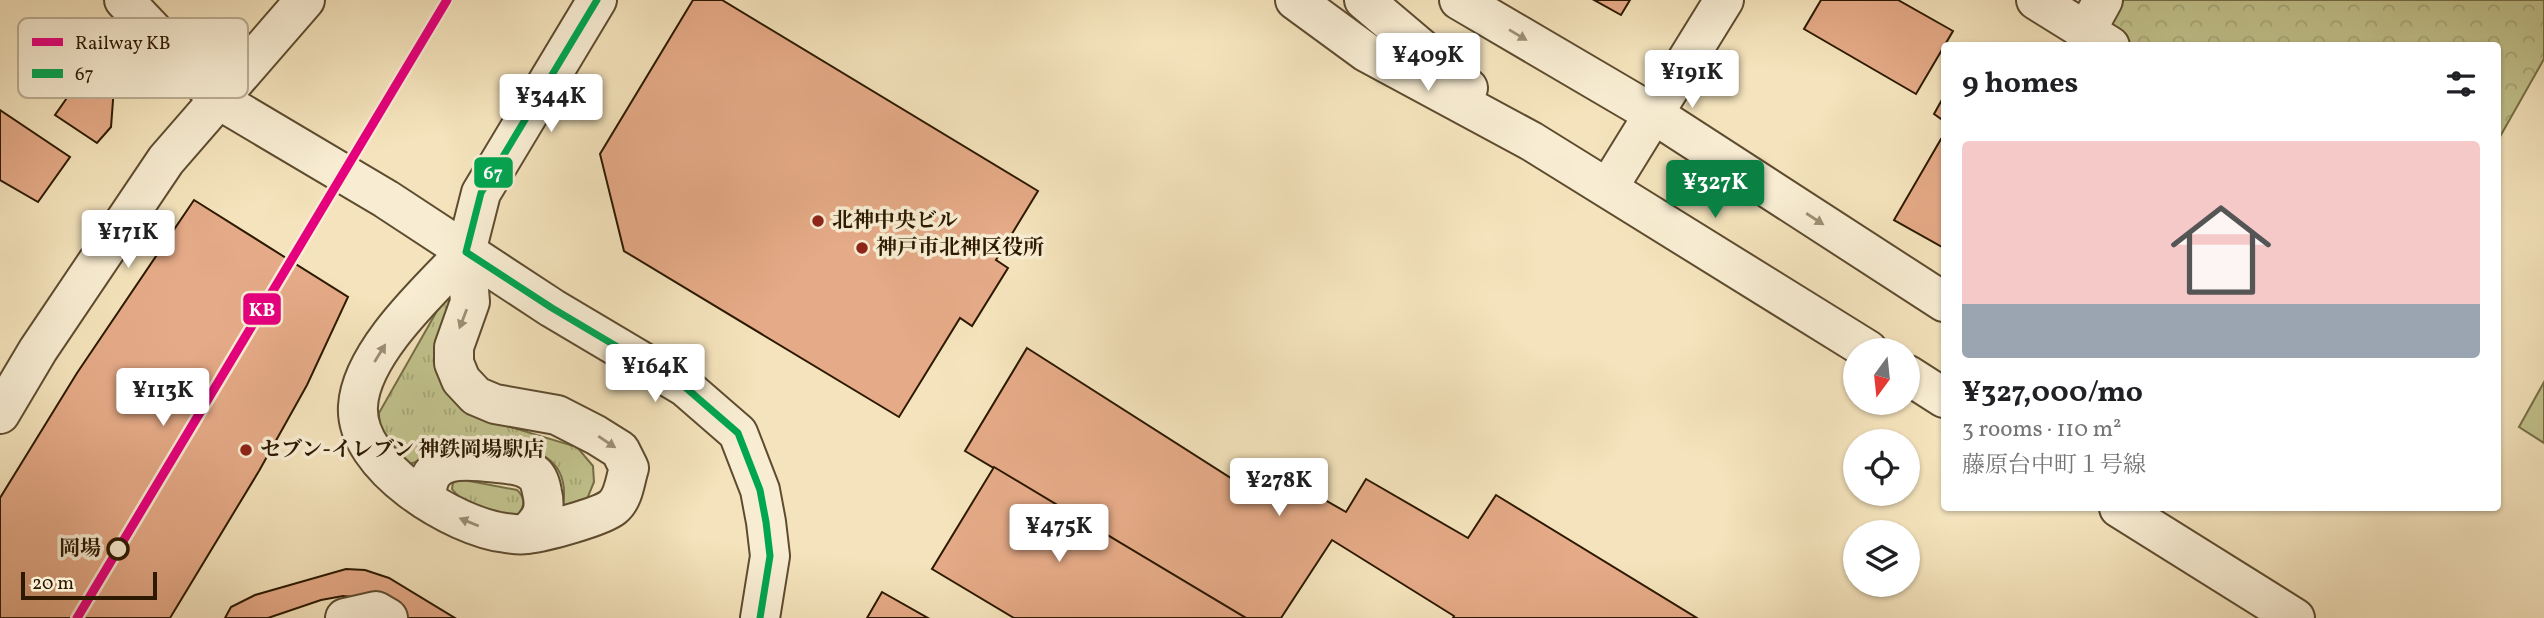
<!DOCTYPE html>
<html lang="en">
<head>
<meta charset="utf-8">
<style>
  body { margin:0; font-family:Vollkorn,"Noto Serif JP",serif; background:#f6f6f6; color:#202124; height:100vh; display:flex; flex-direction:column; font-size:26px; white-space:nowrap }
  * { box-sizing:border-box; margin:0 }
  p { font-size:23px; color:#757577 }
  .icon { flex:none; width:38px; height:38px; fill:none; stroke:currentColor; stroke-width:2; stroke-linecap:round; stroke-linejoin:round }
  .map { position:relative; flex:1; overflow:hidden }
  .details { position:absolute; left:1941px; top:42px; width:560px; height:469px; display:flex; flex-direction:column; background:#fff; border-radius:7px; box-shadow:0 2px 5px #0004 }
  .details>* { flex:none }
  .needle { width:46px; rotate:195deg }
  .tools { position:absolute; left:1843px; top:338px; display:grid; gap:14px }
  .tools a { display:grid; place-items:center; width:77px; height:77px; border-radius:50%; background:#fff; box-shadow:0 2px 5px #0004; font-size:35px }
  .scale { position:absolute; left:21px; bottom:18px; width:136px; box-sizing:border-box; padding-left:7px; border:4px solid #2c1900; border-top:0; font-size:19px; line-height:24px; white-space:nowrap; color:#2c1900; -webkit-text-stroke:5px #f8edd3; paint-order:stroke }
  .price { position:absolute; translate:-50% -60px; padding:0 16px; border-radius:7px; background:#fff; color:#222; font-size:23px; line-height:46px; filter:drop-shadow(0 2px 4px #0008) }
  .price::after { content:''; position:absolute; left:50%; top:42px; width:21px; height:16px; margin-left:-10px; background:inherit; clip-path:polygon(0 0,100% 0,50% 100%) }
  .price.selected { background:#0b8043; color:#fff }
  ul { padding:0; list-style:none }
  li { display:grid; align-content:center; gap:14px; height:371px; padding:0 21px }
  li span { display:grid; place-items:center; height:217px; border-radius:7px; color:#555 }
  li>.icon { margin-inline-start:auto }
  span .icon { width:126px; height:126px; fill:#fffc; stroke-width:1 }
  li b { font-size:30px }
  h2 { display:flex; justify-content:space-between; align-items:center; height:84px; padding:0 21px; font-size:30px }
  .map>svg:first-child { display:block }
</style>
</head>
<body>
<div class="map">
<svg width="2544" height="618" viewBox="0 0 2544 618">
  <defs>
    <pattern id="grass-tufts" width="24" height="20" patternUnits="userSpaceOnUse" patternTransform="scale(1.75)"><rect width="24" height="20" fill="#c1c28c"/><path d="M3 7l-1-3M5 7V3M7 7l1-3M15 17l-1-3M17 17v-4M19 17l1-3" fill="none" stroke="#a6a677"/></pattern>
    <pattern id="park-crowns" width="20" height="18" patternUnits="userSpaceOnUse" patternTransform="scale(1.75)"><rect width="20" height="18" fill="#c1c28c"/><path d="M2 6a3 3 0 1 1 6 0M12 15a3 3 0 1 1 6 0" fill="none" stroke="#a6a677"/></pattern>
  </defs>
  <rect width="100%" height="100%" fill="#f4e3bc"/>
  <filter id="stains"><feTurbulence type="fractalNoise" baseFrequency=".00286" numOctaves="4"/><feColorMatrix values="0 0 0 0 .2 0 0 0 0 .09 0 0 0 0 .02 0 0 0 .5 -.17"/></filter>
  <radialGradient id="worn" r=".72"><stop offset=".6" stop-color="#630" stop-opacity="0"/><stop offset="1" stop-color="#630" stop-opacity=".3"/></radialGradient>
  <!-- grass -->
  <g fill="url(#grass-tufts)" stroke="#766e46" stroke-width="2">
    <path d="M 446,295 L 454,302 L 453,397 L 467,414 L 577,447 L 593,466 L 594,482 L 582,511 L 563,506 C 571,456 533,447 493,443 C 480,442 463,439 449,442 C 432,446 425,463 407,464 L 380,442 L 379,413 Z"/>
    <path d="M 464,480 L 517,490 C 527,499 524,509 515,518 C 494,512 466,508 452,489 L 453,482 Z"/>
  </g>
  <!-- park -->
  <path fill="url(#park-crowns)" stroke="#766e46" stroke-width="2" d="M 2121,0 L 2544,0 L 2544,59 L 2497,142 L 2497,46 L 2123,46 L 2102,34 Z"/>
  <!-- garden -->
  <path fill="#c1c28c" stroke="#766e46" stroke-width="2" d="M 2544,382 L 2544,443 L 2519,427 Z"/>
  <!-- building -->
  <g fill="#e5aa87" stroke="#2c1900" stroke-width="2">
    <path d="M 693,0 L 722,0 L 1038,191 L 996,260 L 1008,268 L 972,326 L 960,318 L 899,417 L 624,251 L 600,154 Z"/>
    <path d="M 1594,0 L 1630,0 L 1621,15 Z"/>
    <path d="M 1821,0 L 1898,0 L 1953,31 L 1916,94 L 1804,29 Z"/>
    <path d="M 90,65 L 114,87 L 111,127 L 97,143 L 55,115 Z"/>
    <path d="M 1944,96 L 1944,121 L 1934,114 Z"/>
    <path d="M 0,110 L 70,157 L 38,202 L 0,180 Z"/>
    <path d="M 1941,139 L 1944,140 L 1944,248 L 1894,220 Z"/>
    <path d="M 194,200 L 348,297 L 307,385 L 259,471 L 170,618 L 0,618 L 0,498 L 77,373 Z"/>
    <path d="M 1027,348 L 1267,501 L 1283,476 L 1346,512 L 1366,479 L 1468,538 L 1496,495 L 1697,618 L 1453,618 L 1454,616 L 1332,540 L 1281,618 L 1246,618 L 965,451 Z"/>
    <path d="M 994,467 L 1246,618 L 1014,618 L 932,569 Z"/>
    <path d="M 346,569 L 365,570 L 389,578 L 455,618 L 401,618 L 363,598 L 343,596 L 321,600 L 268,618 L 225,618 L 231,607 L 255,595 Z"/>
    <path d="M 882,592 L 928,618 L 867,618 Z"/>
  </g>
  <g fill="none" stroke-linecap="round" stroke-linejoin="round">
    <defs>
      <g id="minor">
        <path d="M 124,0 L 219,100 L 386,199 L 552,308 L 685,387 L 738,433 L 760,490 L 766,522 L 770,556 L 760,618"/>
        <path d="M 1295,0 L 1366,52 L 1531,141 L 1868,350"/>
        <path d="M 1364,0 L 1468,88"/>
        <path d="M 1459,0 L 1655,115 L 1944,302"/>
        <path d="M 2036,0 L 2110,46"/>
        <path d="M 2086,31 L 2103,0"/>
        <path d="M 1608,188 L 1724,0"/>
        <path d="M 466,252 C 431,289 361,352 358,406 C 354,466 454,527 506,533 C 512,534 520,535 527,534 C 544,532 601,517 613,507 C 624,498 625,480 629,468 L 620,450 L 596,435 L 557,415 L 495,404 L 476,396 L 461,380 L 454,363 L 454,347 L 470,302 L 466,252 L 481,193 L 597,0"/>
        <path d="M 1908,375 L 1944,398"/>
        <path d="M 0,414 L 38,350 L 166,160 L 305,0"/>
        <path d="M 427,500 C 424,454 464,459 497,463 C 509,464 524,465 533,473 C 539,477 541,486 542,492 C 547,512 540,521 526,534"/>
        <path d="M 2119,508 L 2295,618"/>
        <path d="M 345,618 L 376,611 L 388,618"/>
      </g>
    </defs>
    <!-- minor casing -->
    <use href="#minor" stroke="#5e4c2f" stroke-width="42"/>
    <!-- minor -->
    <use href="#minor" stroke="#f8edd3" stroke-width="38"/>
    <defs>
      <path id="bus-1" d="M 597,0 L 481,193 L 466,252 L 552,308 L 685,387 L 738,433 L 760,490 L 766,522 L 770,556 L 760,618"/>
    </defs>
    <!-- bus-1 casing -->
    <use href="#bus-1" stroke="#f8edd3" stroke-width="12"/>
    <!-- bus-1 -->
    <use href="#bus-1" stroke="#00a651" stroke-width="7"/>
    <defs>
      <path id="rail-1" d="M 77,618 L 447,0"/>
    </defs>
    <!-- rail-1 casing -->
    <use href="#rail-1" stroke="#f8edd3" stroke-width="14"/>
    <!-- rail-1 -->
    <use href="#rail-1" stroke="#e5007d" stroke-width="9"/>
  </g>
  <!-- one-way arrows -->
  <defs><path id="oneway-solid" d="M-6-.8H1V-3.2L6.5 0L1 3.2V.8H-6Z" transform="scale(1.75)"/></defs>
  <g fill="#9c8e74">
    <use href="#oneway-solid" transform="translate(1518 35) rotate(31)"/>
    <use href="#oneway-solid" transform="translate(1815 219) rotate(33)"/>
    <use href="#oneway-solid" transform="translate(463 319) rotate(111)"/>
    <use href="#oneway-solid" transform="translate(380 353) rotate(-58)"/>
    <use href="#oneway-solid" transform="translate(607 442) rotate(34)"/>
    <use href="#oneway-solid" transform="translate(469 522) rotate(-158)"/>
  </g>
  <!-- markers -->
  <g fill="#8f2418" stroke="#f8edd3" stroke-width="2.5">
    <circle cx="818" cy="221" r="7"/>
    <circle cx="862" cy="248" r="7"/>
    <circle cx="246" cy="450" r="7"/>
  </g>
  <circle fill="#f8edd3" stroke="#2c1900" stroke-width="3.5" cx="118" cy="549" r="10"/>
  <g text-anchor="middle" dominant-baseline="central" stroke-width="7" stroke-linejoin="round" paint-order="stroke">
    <!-- poi labels -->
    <g font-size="21" font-weight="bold" fill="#2c1900" stroke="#f8edd3" text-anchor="start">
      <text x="832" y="221">北神中央ビル</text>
      <text x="876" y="248">神戸市北神区役所</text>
      <text x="260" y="450">セブン-イレブン 神鉄岡場駅店</text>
    </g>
    <!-- stop labels -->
    <g font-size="21" font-weight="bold" fill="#2c1900" stroke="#f8edd3" text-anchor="end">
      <text x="101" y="549">岡場</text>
    </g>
  </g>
  <!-- legend -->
  <rect x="18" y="18" width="230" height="80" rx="10" fill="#f8edd3" stroke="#bbad94" stroke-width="2"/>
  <rect x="32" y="38" width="31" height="8" fill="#e5007d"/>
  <rect x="32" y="69" width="31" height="9" fill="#00a651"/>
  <g font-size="19" fill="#2c1900">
    <text x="75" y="49">Railway KB</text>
    <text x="75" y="80">67</text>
  </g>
  <g stroke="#f8edd3" stroke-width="2.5">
    <rect x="473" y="156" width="41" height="33" rx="7" fill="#00a651"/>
    <rect x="242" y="292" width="40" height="34" rx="7" fill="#e5007d"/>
  </g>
  <g font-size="19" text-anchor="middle" font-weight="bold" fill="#fff">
    <text x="493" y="179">67</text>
    <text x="262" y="316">KB</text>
  </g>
  <rect width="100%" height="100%" filter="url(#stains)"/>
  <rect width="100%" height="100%" fill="url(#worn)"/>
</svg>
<div class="tools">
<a><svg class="needle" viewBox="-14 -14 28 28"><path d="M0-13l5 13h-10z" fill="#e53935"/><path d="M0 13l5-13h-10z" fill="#757577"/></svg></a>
<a><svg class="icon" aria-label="locate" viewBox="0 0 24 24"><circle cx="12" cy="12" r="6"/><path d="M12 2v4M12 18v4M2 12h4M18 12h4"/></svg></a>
<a><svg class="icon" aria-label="layers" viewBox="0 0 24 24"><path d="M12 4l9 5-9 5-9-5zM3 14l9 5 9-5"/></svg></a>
</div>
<div class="scale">20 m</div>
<b class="price" style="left:1428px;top:93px">¥409K</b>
<b class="price" style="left:1692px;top:110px">¥191K</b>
<b class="price" style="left:551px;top:134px">¥344K</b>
<b class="price selected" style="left:1715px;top:220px">¥327K</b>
<b class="price" style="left:128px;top:270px">¥171K</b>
<b class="price" style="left:655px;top:404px">¥164K</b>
<b class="price" style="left:163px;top:428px">¥113K</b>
<b class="price" style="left:1279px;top:518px">¥278K</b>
<b class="price" style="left:1059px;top:564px">¥475K</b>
<section class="details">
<h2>9 homes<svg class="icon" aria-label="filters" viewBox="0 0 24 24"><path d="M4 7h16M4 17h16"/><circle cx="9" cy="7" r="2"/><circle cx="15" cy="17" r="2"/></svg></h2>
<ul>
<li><span style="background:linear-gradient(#f6c9c9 75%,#9aa5b1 0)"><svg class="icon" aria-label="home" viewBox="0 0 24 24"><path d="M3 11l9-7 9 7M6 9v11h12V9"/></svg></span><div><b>¥327,000/mo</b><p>3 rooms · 110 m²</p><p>藤原台中町１号線</p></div></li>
</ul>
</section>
</div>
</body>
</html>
